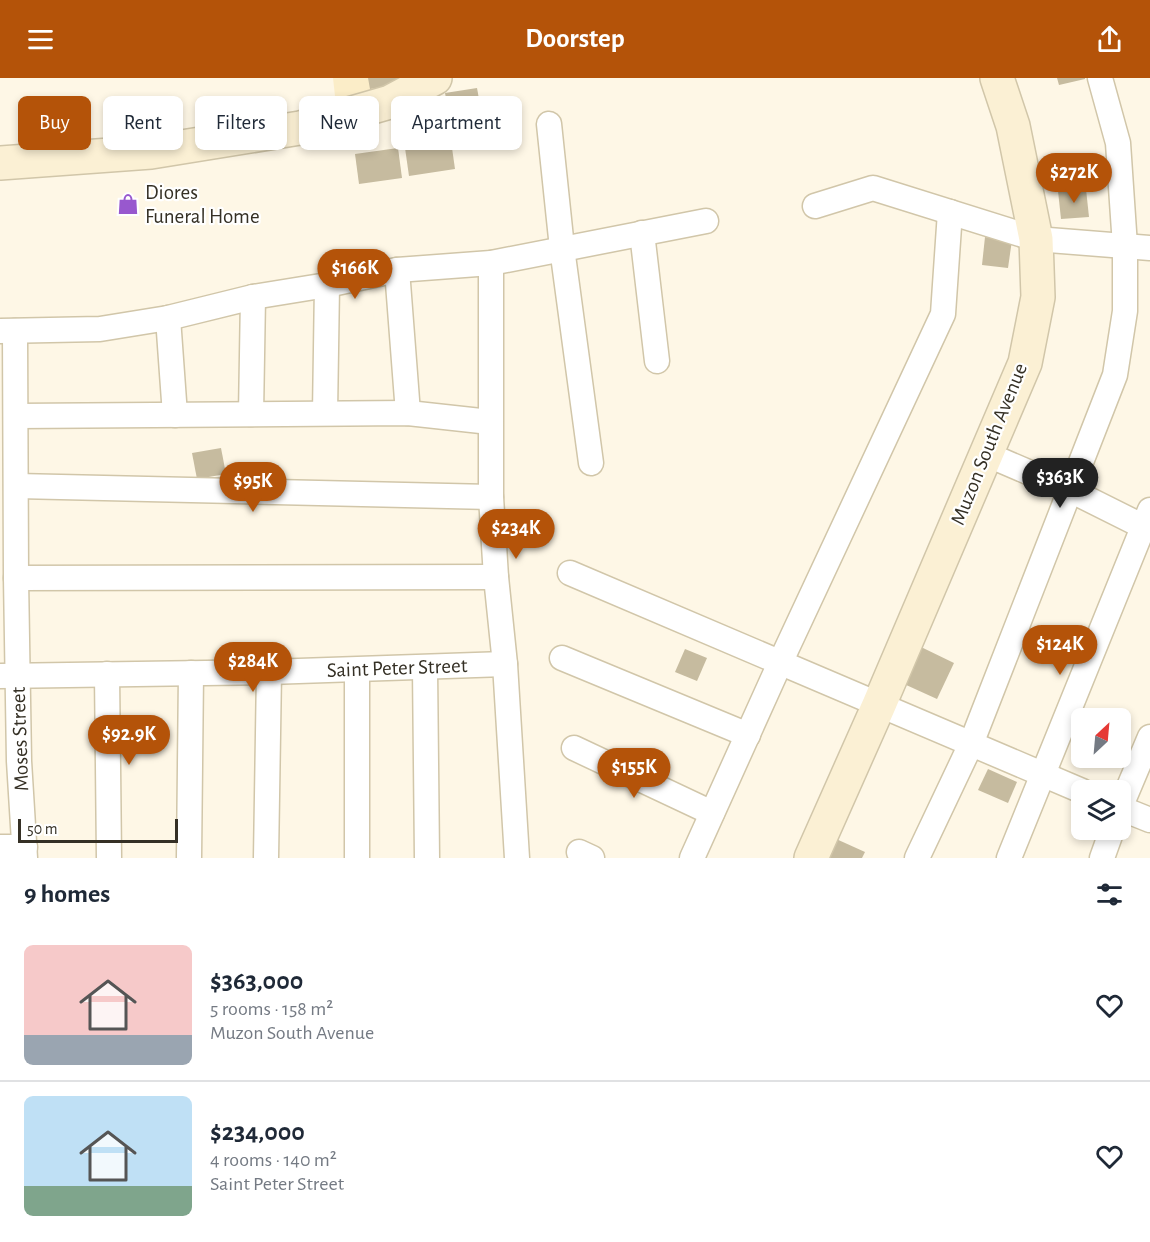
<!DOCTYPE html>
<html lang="en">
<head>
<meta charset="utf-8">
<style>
  body { margin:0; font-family:"Alegreya Sans",sans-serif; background:#f6f6f7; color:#1f2937; height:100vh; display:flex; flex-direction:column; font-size:22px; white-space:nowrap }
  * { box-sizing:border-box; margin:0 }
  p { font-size:20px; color:#747a83 }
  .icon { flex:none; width:33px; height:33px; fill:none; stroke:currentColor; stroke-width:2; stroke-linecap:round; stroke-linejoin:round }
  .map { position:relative; height:780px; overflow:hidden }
  .drawer { display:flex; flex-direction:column; background:#fff; flex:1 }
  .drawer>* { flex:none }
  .hud { position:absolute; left:18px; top:18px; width:600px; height:54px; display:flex; gap:12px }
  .needle { width:39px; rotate:26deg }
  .buttons { position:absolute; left:1071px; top:630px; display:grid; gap:12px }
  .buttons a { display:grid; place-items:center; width:60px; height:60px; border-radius:9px; background:#fff; box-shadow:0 3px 9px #0003; font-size:30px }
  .scale { position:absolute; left:18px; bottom:15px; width:160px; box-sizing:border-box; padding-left:6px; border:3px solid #353025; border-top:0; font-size:16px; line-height:21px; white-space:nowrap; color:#353025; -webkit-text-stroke:4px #fff; paint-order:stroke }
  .price { position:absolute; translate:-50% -51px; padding:0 14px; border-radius:21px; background:#b45309; color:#fff; font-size:20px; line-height:39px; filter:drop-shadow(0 2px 3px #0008) }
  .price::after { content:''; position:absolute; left:50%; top:36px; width:18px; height:14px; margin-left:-9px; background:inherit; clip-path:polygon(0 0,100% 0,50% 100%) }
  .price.selected { background:#222; color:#fff }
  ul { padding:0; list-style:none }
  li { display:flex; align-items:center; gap:18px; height:150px; padding:0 24px }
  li+li { border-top:2px solid #e0e1e3 }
  li span { display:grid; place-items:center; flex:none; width:168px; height:120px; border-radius:9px; color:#555 }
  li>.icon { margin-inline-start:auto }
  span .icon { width:72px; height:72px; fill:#fffc; stroke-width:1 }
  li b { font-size:26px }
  h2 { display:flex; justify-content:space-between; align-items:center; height:72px; padding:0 24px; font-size:26px }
  .tag { padding:0 21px; border-radius:9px; background:#fff; box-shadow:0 3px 9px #0003; font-size:21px; line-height:54px }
  .tag.selected { background:#b45309; color:#fff }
  header { display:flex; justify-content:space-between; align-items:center; height:78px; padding:0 24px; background:#b45309; color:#fff; font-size:27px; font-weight:600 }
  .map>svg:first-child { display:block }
</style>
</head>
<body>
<header><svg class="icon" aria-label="menu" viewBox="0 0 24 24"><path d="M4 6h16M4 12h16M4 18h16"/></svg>Doorstep<svg class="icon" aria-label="share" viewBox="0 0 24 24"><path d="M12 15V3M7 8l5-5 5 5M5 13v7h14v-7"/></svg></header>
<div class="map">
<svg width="1150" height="780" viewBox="0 0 1150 780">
  <rect width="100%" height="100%" fill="#fef7e6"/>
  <!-- built -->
  <path fill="#fbedc8" d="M 333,0 L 417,0 L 336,27 Z"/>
  <!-- building -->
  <g fill="#c6bb9f">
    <path d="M 368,0 L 397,0 L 398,6 L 370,11 Z"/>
    <path d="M 1057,0 L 1085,0 L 1085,1 L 1059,7 Z"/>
    <path d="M 477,10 L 487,65 L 456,71 L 445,15 Z"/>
    <path d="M 449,49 L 455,91 L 409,98 L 403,56 Z"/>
    <path d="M 398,70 L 402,100 L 359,106 L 355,76 Z"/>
    <path d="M 1086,111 L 1089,139 L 1061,141 L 1058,113 Z"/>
    <path d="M 985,159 L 1012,162 L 1008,190 L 982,187 Z"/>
    <path d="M 221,370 L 226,396 L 197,401 L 192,375 Z"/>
    <path d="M 921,569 L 954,585 L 937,621 L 904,606 Z"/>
    <path d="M 685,571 L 707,580 L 697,603 L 675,594 Z"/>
    <path d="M 988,691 L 1017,704 L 1008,725 L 978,712 Z"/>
    <path d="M 834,760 L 865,774 L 862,780 L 825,780 Z"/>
  </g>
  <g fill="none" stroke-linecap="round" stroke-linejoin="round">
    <defs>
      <g id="street">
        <path d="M 549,46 L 562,170 L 591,385"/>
        <path d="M 815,128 L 873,110 L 1036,161 L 1150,170"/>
        <path d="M 642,155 L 657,283"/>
        <path d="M 491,185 L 491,419 L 496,499 L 505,586 L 517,780"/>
        <path d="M 397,192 L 408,335"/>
        <path d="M 168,240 L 175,337"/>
        <path d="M 0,253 L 100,251 L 168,240 L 253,219 L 327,207 L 397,192 L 491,185 L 706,143"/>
        <path d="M 15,253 L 16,500 L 19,683 L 25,780"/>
        <path d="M 325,335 L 327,207"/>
        <path d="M 251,336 L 253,219"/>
        <path d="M 17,338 L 408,335 L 490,344"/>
        <path d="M 986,376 L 1070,412 L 1150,452"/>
        <path d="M 17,408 L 491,419"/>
        <path d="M 570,495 L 1082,713"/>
        <path d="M 16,500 L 496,499"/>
        <path d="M 562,580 L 748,657"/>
        <path d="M 425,590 L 427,780"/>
        <path d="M 357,592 L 357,780"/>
        <path d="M 107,596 L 109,780"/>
        <path d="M 0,598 L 269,594 L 505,586"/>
        <path d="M 574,670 L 712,735"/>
        <path d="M 1120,730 L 1150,659"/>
        <path d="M 1120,730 L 1150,742"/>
        <path d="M 0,769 L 25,769"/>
        <path d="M 579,774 L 592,780"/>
        <path d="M 189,780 L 191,595"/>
        <path d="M 266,780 L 269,594"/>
        <path d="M 692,780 L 780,585 L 943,236 L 950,134"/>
        <path d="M 917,780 L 971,666 L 1115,297 L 1125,233 L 1125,168 L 1118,65 L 1100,0"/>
        <path d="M 1009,780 L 1150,432"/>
        <path d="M 1102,780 L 1112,752"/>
      </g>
      <g id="secondary">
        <path d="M 0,85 L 151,74 L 300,50 L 390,24 L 435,0"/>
        <path d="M 811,780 L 879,627 L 1025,285 L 1038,219 L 1036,161 L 1013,48 L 997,0"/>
      </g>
    </defs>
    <!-- street casing -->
    <use href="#street" stroke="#d1c6a9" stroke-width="27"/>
    <!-- secondary casing -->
    <use href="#secondary" stroke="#d1c6a9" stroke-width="36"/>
    <!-- street -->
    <use href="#street" stroke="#fff" stroke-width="24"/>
    <!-- secondary -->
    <use href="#secondary" stroke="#fbf0d4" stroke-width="33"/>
  </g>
  <!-- icons -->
  <defs>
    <symbol id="shop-bare" viewBox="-9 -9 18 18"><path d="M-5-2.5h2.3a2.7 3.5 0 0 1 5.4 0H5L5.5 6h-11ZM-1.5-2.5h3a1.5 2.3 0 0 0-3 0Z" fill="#9858ce" stroke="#fff" stroke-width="2.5" paint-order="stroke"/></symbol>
  </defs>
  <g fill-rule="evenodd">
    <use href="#shop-bare" x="113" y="111" width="30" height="30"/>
  </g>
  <g text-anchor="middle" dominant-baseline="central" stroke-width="4.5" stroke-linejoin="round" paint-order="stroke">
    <!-- poi labels -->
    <g font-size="21" fill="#353025" stroke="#fff" text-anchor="start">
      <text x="145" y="114">Diores<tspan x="145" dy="24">Funeral Home</tspan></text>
    </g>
    <!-- street labels -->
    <g font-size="21" fill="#353025" stroke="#fff">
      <text transform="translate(989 366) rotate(-68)">Muzon South Avenue</text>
      <text transform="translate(397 590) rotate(-2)">Saint Peter Street</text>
      <text transform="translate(20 661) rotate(-92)">Moses Street</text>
    </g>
  </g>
</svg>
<div class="buttons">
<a><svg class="needle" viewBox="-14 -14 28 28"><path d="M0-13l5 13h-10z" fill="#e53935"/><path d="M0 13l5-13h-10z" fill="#747a83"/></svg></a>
<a><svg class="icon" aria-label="layers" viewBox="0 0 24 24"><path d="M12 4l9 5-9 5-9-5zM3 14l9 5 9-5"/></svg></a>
</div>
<div class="scale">50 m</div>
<b class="price" style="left:1074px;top:126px">$272K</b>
<b class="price" style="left:355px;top:222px">$166K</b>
<b class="price selected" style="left:1060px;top:431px">$363K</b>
<b class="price" style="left:253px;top:435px">$95K</b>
<b class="price" style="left:516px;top:482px">$234K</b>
<b class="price" style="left:1060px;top:598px">$124K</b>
<b class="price" style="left:253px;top:615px">$284K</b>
<b class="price" style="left:129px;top:688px">$92.9K</b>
<b class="price" style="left:634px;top:721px">$155K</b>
<div class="hud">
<a class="tag selected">Buy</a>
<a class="tag">Rent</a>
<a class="tag">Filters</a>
<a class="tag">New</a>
<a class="tag">Apartment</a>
</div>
</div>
<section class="drawer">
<h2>9 homes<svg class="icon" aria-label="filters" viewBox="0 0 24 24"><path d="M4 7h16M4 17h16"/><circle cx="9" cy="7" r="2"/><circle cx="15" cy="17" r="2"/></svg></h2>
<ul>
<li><span style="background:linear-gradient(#f6c9c9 75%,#9aa5b1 0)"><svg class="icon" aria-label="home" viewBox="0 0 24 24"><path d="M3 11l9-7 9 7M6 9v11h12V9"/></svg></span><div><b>$363,000</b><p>5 rooms · 158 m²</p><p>Muzon South Avenue</p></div><svg class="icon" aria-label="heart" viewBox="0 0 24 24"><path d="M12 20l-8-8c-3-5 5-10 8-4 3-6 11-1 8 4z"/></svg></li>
<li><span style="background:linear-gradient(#bfe0f5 75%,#7fa58c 0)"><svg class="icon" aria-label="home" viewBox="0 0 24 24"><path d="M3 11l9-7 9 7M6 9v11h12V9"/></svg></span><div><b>$234,000</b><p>4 rooms · 140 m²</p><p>Saint Peter Street</p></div><svg class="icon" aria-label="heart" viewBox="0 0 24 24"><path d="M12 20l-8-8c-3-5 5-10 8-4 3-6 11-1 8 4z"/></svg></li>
</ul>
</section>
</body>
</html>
